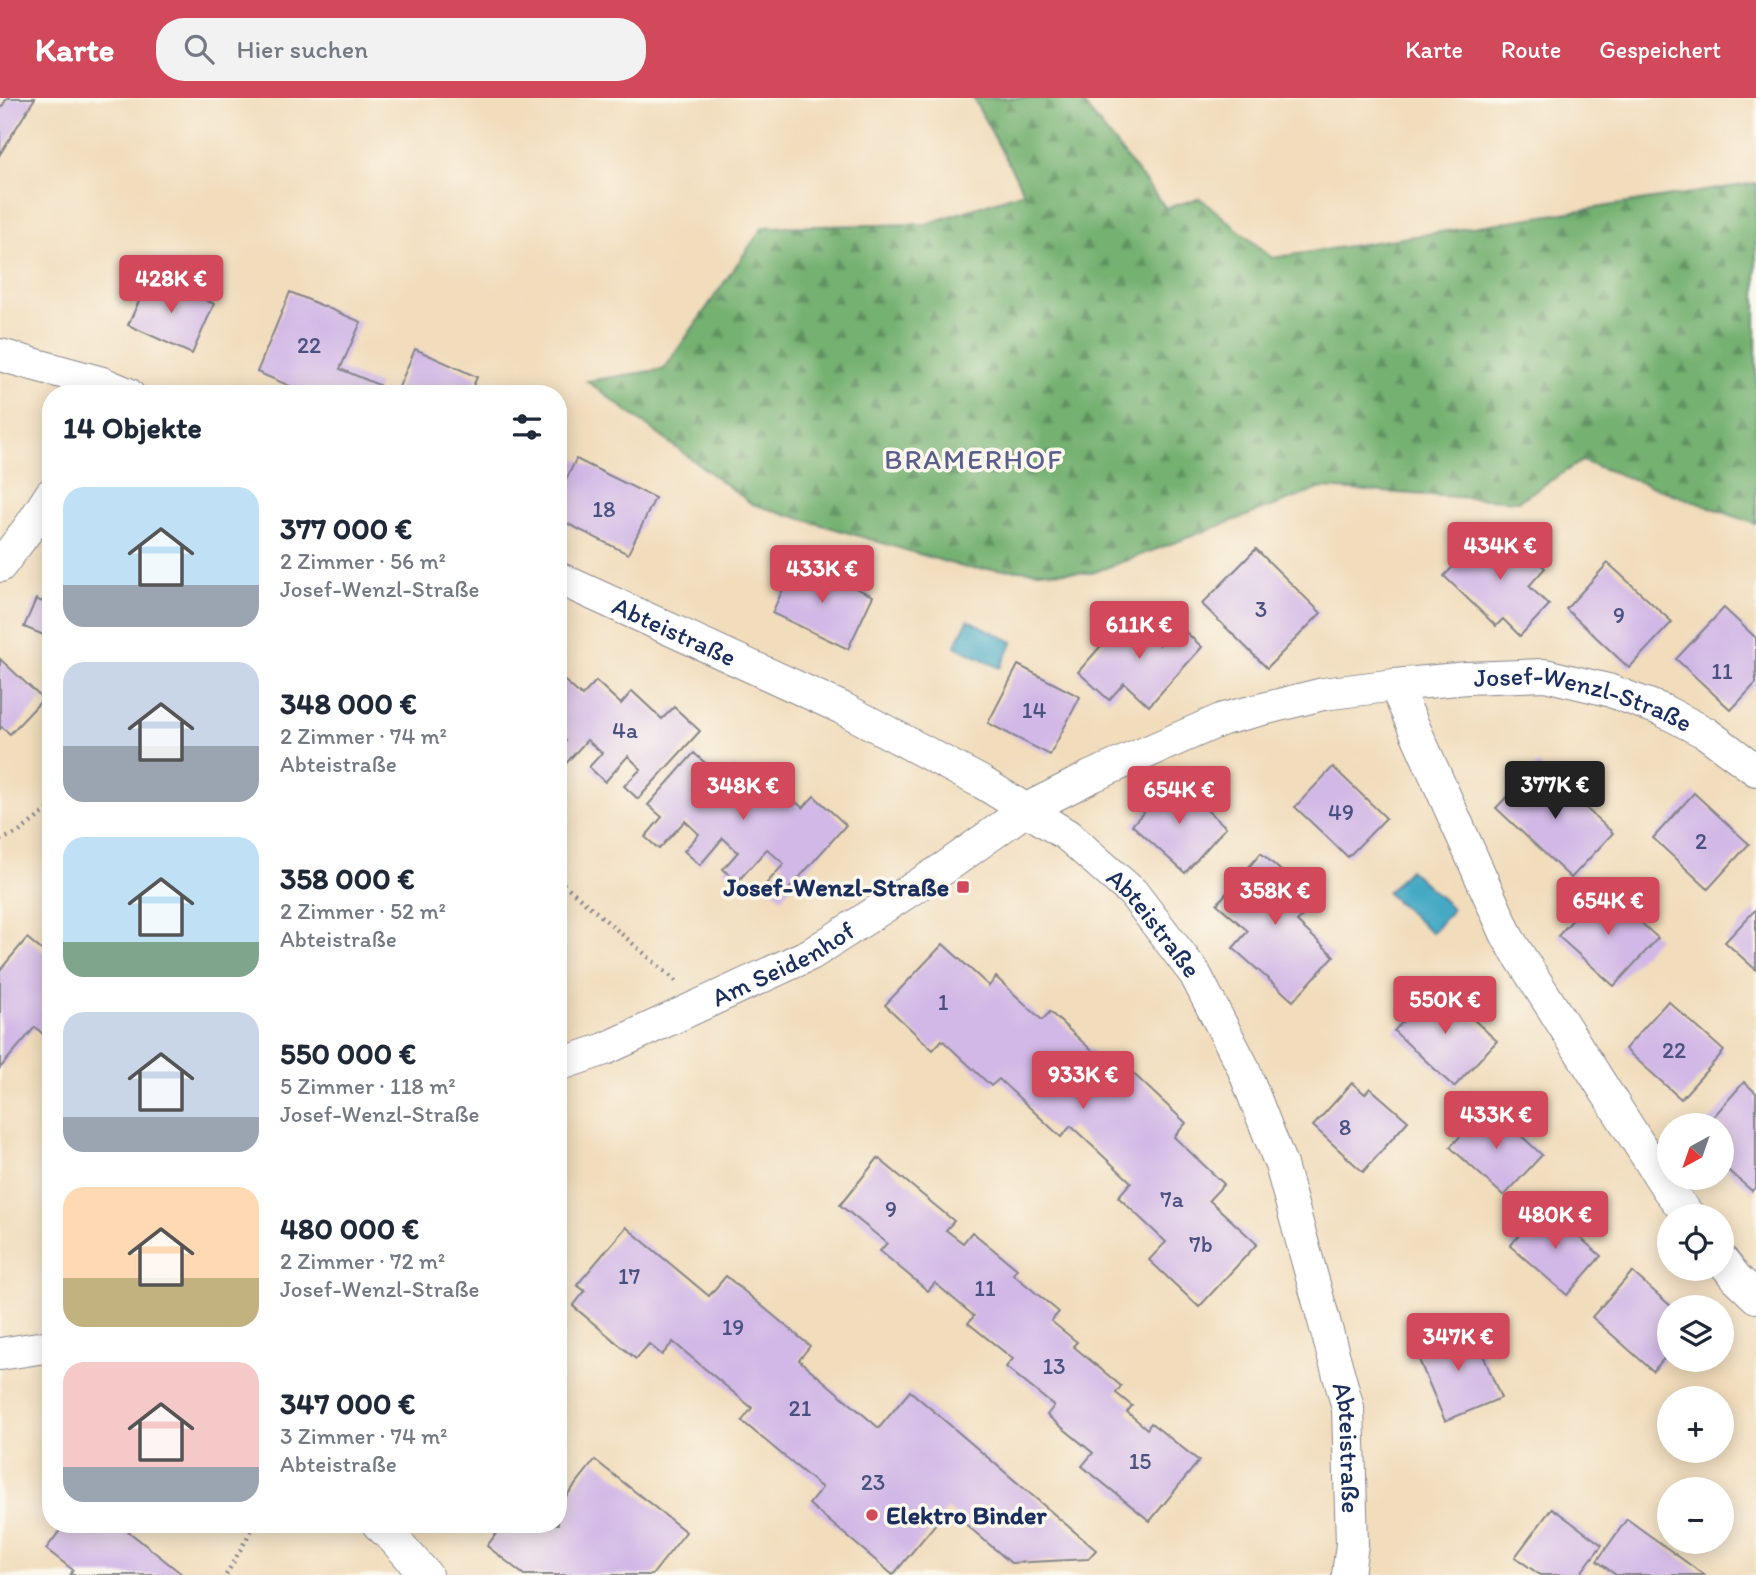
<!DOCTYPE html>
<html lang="de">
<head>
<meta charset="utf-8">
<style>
  body { margin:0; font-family:Itim,sans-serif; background:#f2f2f3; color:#1f2937; height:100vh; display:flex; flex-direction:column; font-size:26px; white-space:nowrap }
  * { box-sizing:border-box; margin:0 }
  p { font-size:23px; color:#747a83 }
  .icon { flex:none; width:38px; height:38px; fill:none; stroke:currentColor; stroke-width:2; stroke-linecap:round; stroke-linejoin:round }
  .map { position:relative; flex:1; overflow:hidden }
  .drawer { position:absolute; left:42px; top:287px; width:525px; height:1148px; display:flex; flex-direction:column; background:#fff; border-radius:28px; box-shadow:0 4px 18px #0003 }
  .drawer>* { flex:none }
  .needle { width:46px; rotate:220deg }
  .controls { position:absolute; left:1657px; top:1015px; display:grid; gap:14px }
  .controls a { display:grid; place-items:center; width:77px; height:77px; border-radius:50%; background:#fff; box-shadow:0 4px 18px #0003; font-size:35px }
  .price { position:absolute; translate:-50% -60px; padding:0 16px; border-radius:7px; background:#d1495b; color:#fff; font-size:23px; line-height:46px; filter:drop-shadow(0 2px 4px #0008) }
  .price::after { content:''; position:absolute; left:50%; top:42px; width:21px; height:16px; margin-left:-10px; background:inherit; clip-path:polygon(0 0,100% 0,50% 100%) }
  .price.current { background:#222; color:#fff }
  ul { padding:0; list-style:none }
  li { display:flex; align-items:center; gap:21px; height:175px; padding:0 21px }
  li span { display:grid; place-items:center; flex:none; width:196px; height:140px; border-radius:21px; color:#555 }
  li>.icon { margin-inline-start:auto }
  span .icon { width:84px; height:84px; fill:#fffc; stroke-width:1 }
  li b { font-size:30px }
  h2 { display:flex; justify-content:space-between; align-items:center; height:84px; padding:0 21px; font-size:30px }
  header { display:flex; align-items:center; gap:42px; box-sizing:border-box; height:98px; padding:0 35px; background:#d1495b; color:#fff }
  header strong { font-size:33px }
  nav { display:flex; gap:38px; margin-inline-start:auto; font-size:24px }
  .search { width:490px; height:63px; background:#f2f2f3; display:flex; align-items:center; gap:18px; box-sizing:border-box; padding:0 24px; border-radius:28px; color:#747a83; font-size:26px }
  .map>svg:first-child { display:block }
</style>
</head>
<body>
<header>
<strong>Karte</strong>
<div class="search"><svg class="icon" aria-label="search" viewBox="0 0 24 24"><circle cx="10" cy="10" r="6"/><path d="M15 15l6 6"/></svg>Hier suchen</div>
<nav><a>Karte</a><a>Route</a><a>Gespeichert</a></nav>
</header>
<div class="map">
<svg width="1756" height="1477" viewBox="0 0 1756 1477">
  <defs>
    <pattern id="forest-firs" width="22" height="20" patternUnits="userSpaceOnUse" patternTransform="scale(1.75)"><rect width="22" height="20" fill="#75b171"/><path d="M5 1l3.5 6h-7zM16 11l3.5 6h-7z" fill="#5f9060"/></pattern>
  </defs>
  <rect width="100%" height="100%" fill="#fbf7ec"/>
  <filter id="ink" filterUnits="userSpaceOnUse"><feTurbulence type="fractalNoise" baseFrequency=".0143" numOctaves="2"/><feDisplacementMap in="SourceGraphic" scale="14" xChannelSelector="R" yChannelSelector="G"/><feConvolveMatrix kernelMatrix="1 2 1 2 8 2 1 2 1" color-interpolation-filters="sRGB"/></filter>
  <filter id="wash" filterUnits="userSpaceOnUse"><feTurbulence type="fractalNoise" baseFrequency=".00686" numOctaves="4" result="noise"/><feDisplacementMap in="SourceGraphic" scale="28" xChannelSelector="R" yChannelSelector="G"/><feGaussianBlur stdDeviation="1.57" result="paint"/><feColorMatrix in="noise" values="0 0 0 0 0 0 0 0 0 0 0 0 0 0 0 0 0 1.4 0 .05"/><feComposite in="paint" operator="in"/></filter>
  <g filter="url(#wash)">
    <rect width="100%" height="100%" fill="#f1dcbb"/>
    <!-- forest -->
    <path fill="url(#forest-firs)" stroke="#487068" stroke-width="2" d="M 973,0 L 1079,0 L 1166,110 L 1200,100 L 1272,160 L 1756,85 L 1756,426 L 1582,363 L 1518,403 L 1322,390 L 1092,475 L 966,470 L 752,406 L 587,283 L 664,271 L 763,129 L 926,126 L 1024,94 Z"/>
    <!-- water -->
    <g fill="#45a9c4" stroke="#306c91" stroke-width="2">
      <path d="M 968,522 L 1013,544 L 1000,570 L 955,548 Z"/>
      <path d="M 1409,771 L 1453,811 L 1432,835 L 1387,795 Z"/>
    </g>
    <g id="blocks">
      <!-- building -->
      <g fill="#d2b8e6">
        <path d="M 7,0 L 35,0 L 0,56 L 0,12 Z"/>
        <path d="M 151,177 L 214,206 L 192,256 L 128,227 Z"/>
        <path d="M 290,194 L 361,224 L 340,271 L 379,287 L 375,296 L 303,296 L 304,294 L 257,274 Z"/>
        <path d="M 415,251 L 477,279 L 470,296 L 396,296 Z"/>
        <path d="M 576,361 L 655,400 L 628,456 L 558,421 L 558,381 L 565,384 Z"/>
        <path d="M 1506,434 L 1545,470 L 1529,488 L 1549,507 L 1520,538 L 1503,521 L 1496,528 L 1444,478 L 1484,436 L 1494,446 Z"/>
        <path d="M 1256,451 L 1321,515 L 1267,570 L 1202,506 Z"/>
        <path d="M 796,463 L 873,498 L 848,551 L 772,515 Z"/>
        <path d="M 1608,465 L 1672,524 L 1629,570 L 1566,511 Z"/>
        <path d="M 51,493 L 51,540 L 24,529 L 36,501 L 45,505 Z"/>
        <path d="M 1724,510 L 1756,540 L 1756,585 L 1731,612 L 1676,561 Z"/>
        <path d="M 1127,518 L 1159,547 L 1177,526 L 1202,549 L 1149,608 L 1124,585 L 1109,602 L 1078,574 Z"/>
        <path d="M 0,561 L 43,601 L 10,636 L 2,629 L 0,631 Z"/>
        <path d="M 1018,567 L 1080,599 L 1050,657 L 988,625 Z"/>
        <path d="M 558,577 L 582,598 L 596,583 L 621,606 L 632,593 L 662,621 L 674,609 L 700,633 L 638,701 L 624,688 L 641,671 L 628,658 L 605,684 L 589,669 L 602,655 L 587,642 L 562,670 L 558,667 L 558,652 L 566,643 L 558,635 Z"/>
        <path d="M 694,655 L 723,681 L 733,669 L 763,696 L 773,684 L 803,710 L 814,698 L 846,727 L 781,800 L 766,786 L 784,766 L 767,751 L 737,784 L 723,771 L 738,754 L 723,740 L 700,767 L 684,753 L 699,736 L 685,723 L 659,751 L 645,739 L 662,719 L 648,707 Z"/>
        <path d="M 1538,666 L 1613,735 L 1571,780 L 1496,710 Z"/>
        <path d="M 1333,669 L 1386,720 L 1348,759 L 1295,709 Z"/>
        <path d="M 1173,682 L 1226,729 L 1185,775 L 1132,727 Z"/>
        <path d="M 1694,695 L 1749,746 L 1708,791 L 1653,740 Z"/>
        <path d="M 1261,755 L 1315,803 L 1297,824 L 1334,858 L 1293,903 L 1233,850 L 1248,833 L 1217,806 Z"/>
        <path d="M 1602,789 L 1658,840 L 1614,888 L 1558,838 Z"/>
        <path d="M 1756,811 L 1756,872 L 1725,844 Z"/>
        <path d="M 27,840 L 51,860 L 51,943 L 35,929 L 0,970 L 0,872 Z"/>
        <path d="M 943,846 L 989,888 L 996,879 L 1042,922 L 1050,914 L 1114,973 L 1122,965 L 1186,1025 L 1174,1039 L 1224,1086 L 1209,1102 L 1257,1146 L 1199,1209 L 1149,1162 L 1166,1144 L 1118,1099 L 1131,1084 L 1071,1028 L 1061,1039 L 999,981 L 991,988 L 942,942 L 933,952 L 885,907 Z"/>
        <path d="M 1436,887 L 1497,943 L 1454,989 L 1394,933 Z"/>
        <path d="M 1668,903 L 1724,953 L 1681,1001 L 1625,951 Z"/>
        <path d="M 1744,984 L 1756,995 L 1756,1088 L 1752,1093 L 1722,1067 L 1722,1027 L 1706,1027 Z"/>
        <path d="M 1352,985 L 1365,996 L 1370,990 L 1408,1023 L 1363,1074 L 1313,1028 Z"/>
        <path d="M 1489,1008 L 1542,1057 L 1504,1098 L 1450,1049 Z"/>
        <path d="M 878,1060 L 954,1123 L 946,1132 L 963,1145 L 972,1134 L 1017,1171 L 1013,1176 L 1059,1214 L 1051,1223 L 1077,1244 L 1073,1248 L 1121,1288 L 1116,1295 L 1132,1308 L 1127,1314 L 1147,1331 L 1151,1325 L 1199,1363 L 1150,1423 L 1082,1368 L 1093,1355 L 1047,1317 L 1054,1308 L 1006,1269 L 1013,1261 L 968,1225 L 974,1218 L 935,1185 L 928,1193 L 880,1153 L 887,1145 L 840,1107 Z"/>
        <path d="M 1544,1108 L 1601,1158 L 1567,1197 L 1510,1148 Z"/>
        <path d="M 626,1129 L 709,1198 L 726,1178 L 810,1248 L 799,1262 L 879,1330 L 910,1293 L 1096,1452 L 1088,1461 L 1011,1465 L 948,1411 L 893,1477 L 809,1406 L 822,1390 L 742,1323 L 752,1310 L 673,1244 L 662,1257 L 649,1246 L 636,1261 L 573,1208 L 585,1193 L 577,1187 Z"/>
        <path d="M 1632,1174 L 1672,1209 L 1670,1209 L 1670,1254 L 1653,1273 L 1592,1219 Z"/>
        <path d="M 1470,1226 L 1501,1300 L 1445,1323 L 1414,1250 Z"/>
        <path d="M 595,1362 L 686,1434 L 652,1477 L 524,1477 L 487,1448 L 501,1429 L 498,1426 L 558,1426 L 558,1396 L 564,1401 Z"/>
        <path d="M 1552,1410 L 1602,1447 L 1579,1477 L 1540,1477 L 1515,1459 Z"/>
        <path d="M 1627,1421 L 1704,1477 L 1616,1477 L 1597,1463 Z"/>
        <path d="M 65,1426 L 119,1426 L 183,1477 L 70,1477 L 73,1472 L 46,1451 Z"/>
      </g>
    </g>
  </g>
  <g filter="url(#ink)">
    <use href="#blocks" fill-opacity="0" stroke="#86868c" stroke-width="2"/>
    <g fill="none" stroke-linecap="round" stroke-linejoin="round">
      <defs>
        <g id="minor">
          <path d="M 0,257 L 102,285 L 128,296"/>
          <path d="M 0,468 L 31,427 L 51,396"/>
          <path id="s1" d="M 558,480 L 842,610 L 983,685 L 1067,737 L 1133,795 L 1195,876 L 1242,967 L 1281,1067 L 1348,1310 L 1352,1446 L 1348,1477"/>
          <path d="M 1395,587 L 1508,840 L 1667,1090 L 1689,1118"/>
          <path id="s2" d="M 558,967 L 605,951 L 811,856 L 946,769 L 1027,711 L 1090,679 L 1223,621 L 1323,596 L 1395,587 L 1467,580 L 1545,577 L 1608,592 L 1662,612 L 1706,635 L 1756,672"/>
          <path d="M 1722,1162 L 1736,1180 L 1756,1199"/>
          <path d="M 0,1256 L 51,1248"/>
          <path d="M 378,1426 L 394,1441 L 426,1477"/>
        </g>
      </defs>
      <!-- minor casing -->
      <use href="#minor" stroke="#86868c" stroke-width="34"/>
      <!-- path -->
      <g stroke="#86868c" stroke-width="4.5" stroke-dasharray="2 5" stroke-linecap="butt">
        <path d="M 0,742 L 18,735 L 51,709"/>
        <path d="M 558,781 L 676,883"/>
        <path d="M 226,1477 L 255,1426"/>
      </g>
      <!-- minor -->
      <use href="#minor" stroke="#fff" stroke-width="32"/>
    </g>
  </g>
  <!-- markers -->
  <g fill="#d1495b" stroke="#fbf7ec" stroke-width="2.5">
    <rect x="956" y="782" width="14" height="14" rx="3.5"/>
    <circle cx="872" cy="1417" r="7"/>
  </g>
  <g text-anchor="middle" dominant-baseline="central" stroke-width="7" stroke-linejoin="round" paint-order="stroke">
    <!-- number labels -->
    <g font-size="23" fill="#495180">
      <text x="309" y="247">22</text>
      <text x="604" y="411">18</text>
      <text x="1261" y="511">3</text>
      <text x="1619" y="517">9</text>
      <text x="1722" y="573">11</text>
      <text x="1034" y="612">14</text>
      <text x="625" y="632">4a</text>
      <text x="1341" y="714">49</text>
      <text x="1701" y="743">2</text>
      <text x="943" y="904">1</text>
      <text x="1674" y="952">22</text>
      <text x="1345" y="1029">8</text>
      <text x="1172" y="1101">7a</text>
      <text x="891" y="1111">9</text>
      <text x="1201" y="1146">7b</text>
      <text x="629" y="1178">17</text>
      <text x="985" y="1190">11</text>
      <text x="733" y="1229">19</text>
      <text x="1054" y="1268">13</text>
      <text x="800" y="1310">21</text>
      <text x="1140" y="1363">15</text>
      <text x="873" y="1384">23</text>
    </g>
    <!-- street labels -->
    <g font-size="26" fill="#1b2f5e" stroke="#fbf7ec">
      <text stroke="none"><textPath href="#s1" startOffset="128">Abteistraße</textPath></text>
      <text stroke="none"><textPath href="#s2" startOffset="1120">Josef-Wenzl-Straße</textPath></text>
      <text stroke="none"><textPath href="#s1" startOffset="695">Abteistraße</textPath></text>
      <text stroke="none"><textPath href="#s2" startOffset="247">Am Seidenhof</textPath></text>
      <text stroke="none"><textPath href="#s1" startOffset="1262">Abteistraße</textPath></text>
    </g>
    <!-- poi labels -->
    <g font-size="26" font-weight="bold" fill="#1b2f5e" stroke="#fbf7ec" text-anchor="end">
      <text x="949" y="789">Josef-Wenzl-Straße</text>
      <text x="886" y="1417" text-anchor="start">Elektro Binder</text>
    </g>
    <!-- neighbourhood labels -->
    <g font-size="28" letter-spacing="2" fill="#5b5f8e" stroke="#fbf7ec">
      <text x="974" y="361">BRAMERHOF</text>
    </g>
  </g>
</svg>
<div class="controls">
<a><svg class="needle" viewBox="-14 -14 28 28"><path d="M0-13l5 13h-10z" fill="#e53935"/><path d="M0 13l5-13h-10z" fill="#747a83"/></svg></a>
<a><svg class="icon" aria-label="locate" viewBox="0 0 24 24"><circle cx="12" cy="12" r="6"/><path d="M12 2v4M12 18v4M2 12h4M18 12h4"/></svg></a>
<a><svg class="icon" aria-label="layers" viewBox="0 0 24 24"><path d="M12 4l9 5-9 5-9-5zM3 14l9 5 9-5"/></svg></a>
<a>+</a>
<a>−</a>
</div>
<b class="price" style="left:171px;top:217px">428K €</b>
<b class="price" style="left:1500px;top:484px">434K €</b>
<b class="price" style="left:822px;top:507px">433K €</b>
<b class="price" style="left:1139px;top:563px">611K €</b>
<b class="price current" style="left:1555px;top:723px">377K €</b>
<b class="price" style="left:743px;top:724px">348K €</b>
<b class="price" style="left:1179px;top:728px">654K €</b>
<b class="price" style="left:1275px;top:829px">358K €</b>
<b class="price" style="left:1608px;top:839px">654K €</b>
<b class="price" style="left:1445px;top:938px">550K €</b>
<b class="price" style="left:1083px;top:1013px">933K €</b>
<b class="price" style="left:1496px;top:1053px">433K €</b>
<b class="price" style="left:1555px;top:1153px">480K €</b>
<b class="price" style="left:1458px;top:1275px">347K €</b>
<section class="drawer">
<h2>14 Objekte<svg class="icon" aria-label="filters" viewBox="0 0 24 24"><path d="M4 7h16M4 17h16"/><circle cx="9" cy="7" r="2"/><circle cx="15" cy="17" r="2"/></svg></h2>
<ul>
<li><span style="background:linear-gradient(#bfe0f5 70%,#9aa5b1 0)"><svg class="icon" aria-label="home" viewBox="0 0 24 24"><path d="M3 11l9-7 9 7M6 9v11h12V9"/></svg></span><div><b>377 000 €</b><p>2 Zimmer · 56 m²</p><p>Josef-Wenzl-Straße</p></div></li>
<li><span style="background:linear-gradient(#c9d6e8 60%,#9aa5b1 0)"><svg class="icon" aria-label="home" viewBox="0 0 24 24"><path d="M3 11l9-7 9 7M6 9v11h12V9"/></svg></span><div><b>348 000 €</b><p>2 Zimmer · 74 m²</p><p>Abteistraße</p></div></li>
<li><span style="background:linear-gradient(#bfe0f5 75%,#7fa58c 0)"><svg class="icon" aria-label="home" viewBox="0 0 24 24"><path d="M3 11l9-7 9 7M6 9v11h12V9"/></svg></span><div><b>358 000 €</b><p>2 Zimmer · 52 m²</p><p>Abteistraße</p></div></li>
<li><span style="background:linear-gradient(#c9d6e8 75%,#9aa5b1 0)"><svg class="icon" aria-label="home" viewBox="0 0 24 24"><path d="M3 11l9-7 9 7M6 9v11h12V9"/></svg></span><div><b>550 000 €</b><p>5 Zimmer · 118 m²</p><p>Josef-Wenzl-Straße</p></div></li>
<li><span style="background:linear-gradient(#ffd9b3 65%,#c2b280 0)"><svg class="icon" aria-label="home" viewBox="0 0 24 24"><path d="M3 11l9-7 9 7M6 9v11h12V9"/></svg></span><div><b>480 000 €</b><p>2 Zimmer · 72 m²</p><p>Josef-Wenzl-Straße</p></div></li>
<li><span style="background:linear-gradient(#f6c9c9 75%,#9aa5b1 0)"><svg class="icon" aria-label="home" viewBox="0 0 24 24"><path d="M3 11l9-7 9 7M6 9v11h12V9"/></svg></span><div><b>347 000 €</b><p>3 Zimmer · 74 m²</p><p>Abteistraße</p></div></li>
</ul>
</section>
</div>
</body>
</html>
